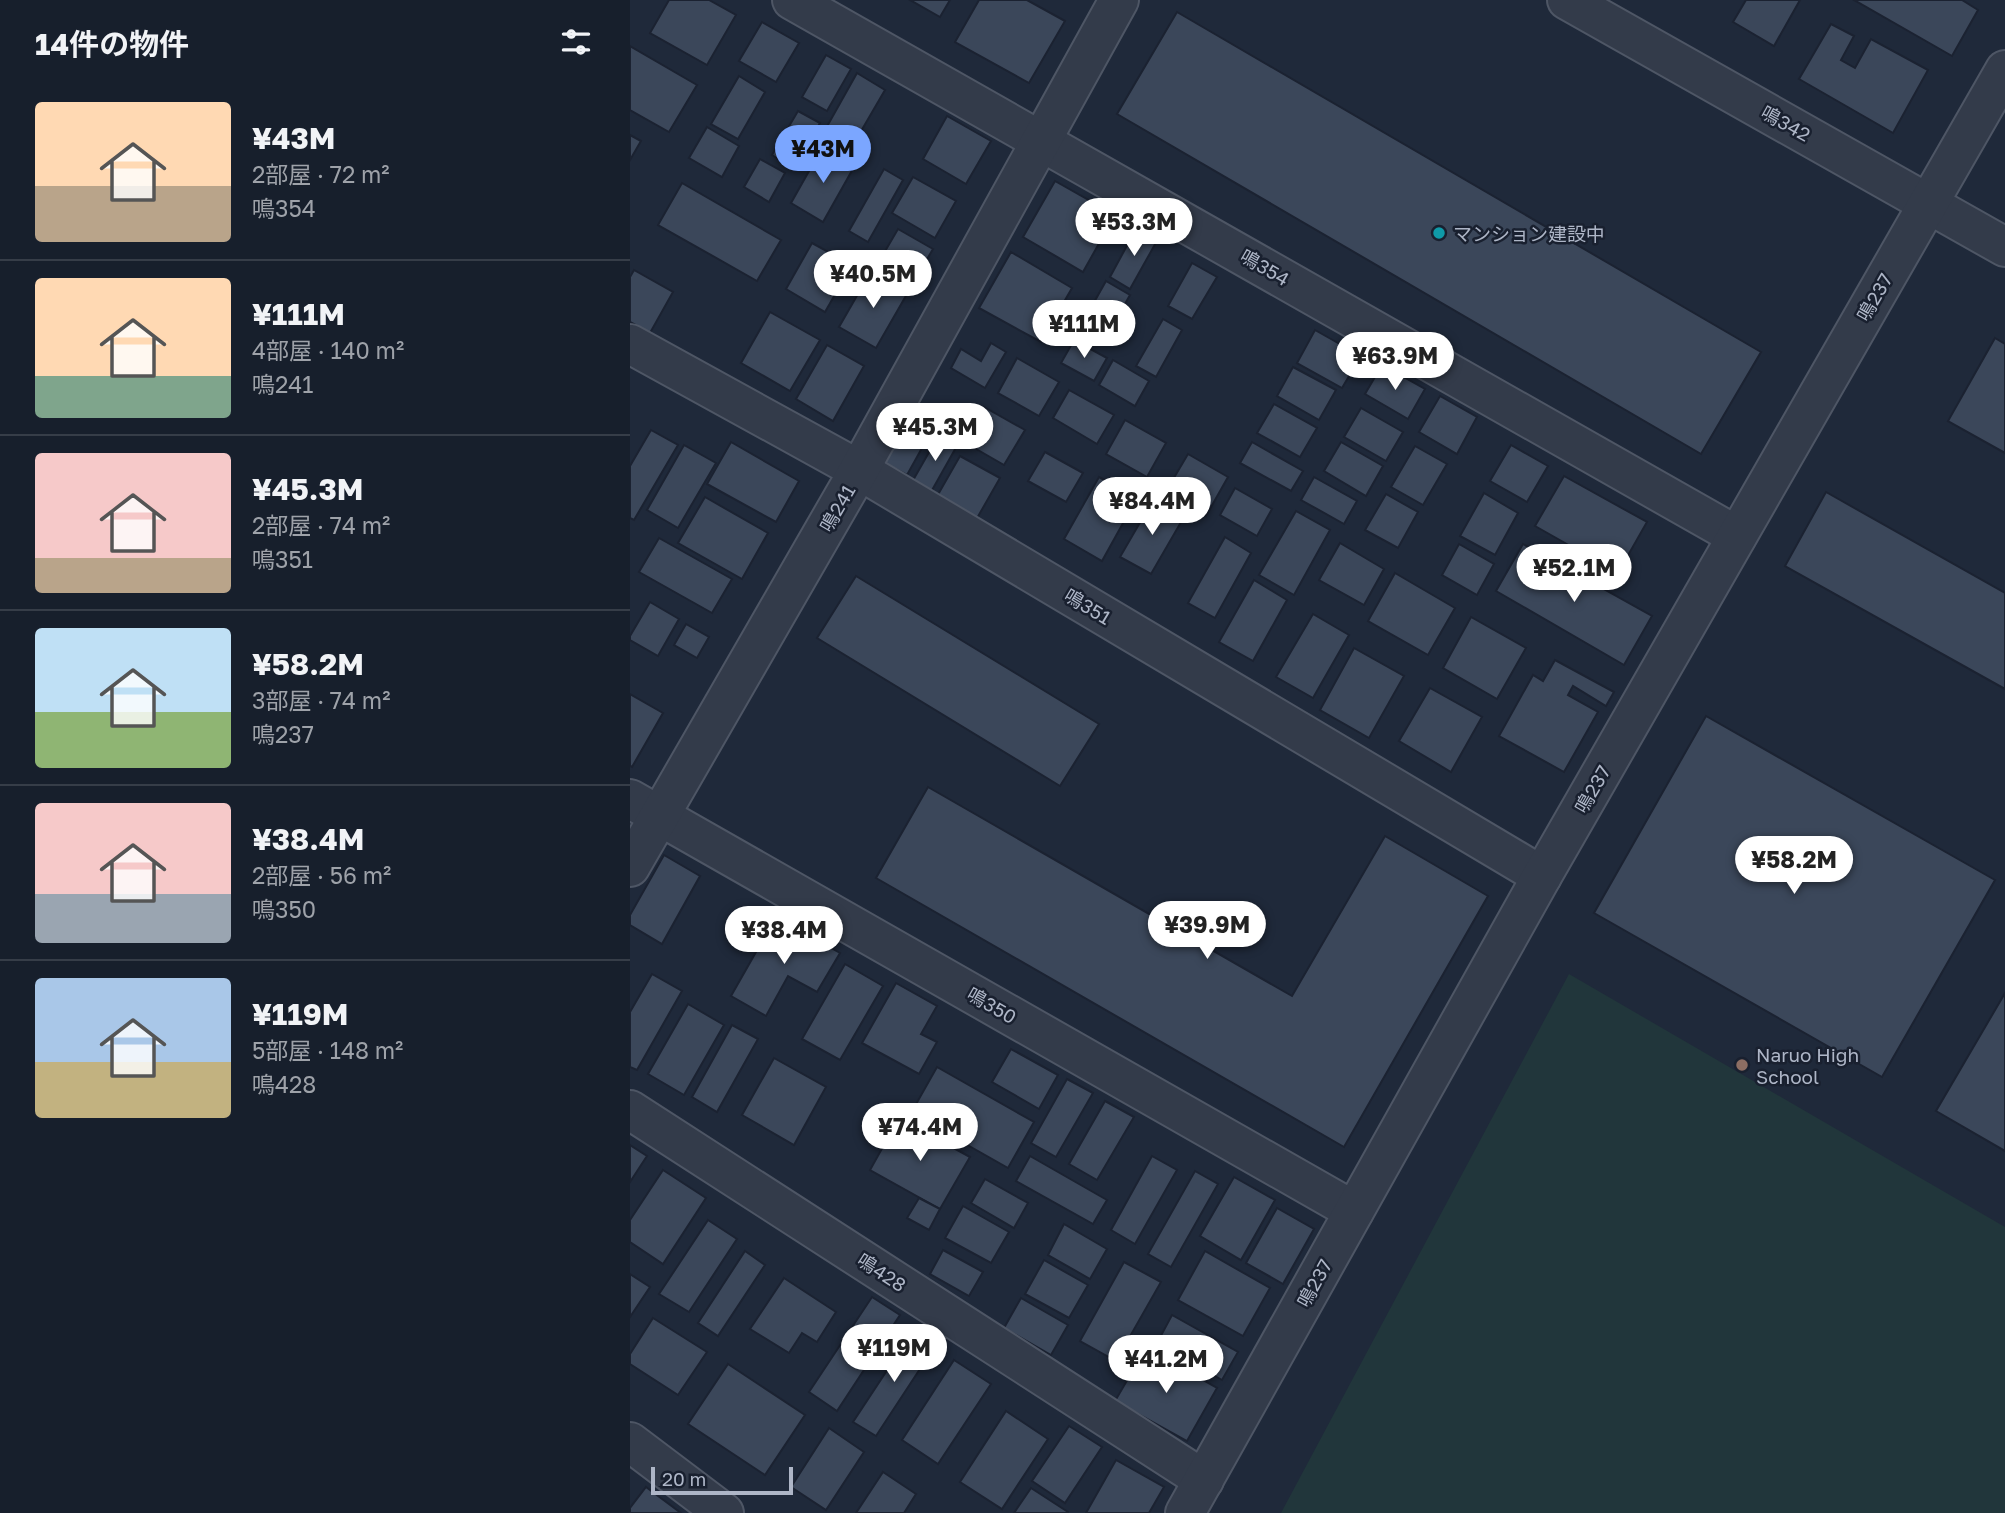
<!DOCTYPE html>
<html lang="ja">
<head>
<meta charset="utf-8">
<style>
  body { margin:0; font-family:"Golos Text","Noto Sans JP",sans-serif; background:#202734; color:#f1f3f6; height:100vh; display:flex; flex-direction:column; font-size:26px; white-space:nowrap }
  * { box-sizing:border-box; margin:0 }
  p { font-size:23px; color:#9ea2a9 }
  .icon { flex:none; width:38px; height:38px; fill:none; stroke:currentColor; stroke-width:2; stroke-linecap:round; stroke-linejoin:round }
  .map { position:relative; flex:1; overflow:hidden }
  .drawer { display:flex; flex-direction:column; background:#171f2c; width:630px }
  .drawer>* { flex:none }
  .scale { position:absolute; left:21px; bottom:18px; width:142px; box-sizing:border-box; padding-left:7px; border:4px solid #aeb6c7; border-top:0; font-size:19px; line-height:24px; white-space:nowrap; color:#aeb6c7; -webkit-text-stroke:5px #19202f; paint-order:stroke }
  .price { position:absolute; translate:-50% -60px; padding:0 16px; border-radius:24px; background:#fff; color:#222; font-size:23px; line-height:46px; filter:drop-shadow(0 2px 4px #0008) }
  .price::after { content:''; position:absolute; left:50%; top:42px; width:21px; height:16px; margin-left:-10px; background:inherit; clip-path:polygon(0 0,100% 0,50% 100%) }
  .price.on { background:#7ba6ff; color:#111 }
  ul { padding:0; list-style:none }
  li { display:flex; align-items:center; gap:21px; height:175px; padding:0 35px }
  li+li { border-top:2px solid #363d48 }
  li span { display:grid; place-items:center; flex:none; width:196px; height:140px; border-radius:7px; color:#555 }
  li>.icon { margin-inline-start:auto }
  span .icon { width:84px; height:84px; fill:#fffc; stroke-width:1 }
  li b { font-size:30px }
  h2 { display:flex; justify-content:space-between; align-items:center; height:84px; padding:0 35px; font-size:30px }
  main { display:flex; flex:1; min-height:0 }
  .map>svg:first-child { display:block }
</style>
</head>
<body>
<main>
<section class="drawer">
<h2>14件の物件<svg class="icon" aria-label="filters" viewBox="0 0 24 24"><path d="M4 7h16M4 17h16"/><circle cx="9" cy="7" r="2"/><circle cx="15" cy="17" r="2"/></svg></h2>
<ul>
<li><span style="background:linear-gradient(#ffd9b3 60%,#b9a48a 0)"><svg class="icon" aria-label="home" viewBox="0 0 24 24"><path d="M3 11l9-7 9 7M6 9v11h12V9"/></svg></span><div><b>¥43M</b><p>2部屋 · 72 m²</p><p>鳴354</p></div></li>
<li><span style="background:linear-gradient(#ffd9b3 70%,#7fa58c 0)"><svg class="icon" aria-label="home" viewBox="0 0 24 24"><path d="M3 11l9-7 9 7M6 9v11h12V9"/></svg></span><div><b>¥111M</b><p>4部屋 · 140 m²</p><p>鳴241</p></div></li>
<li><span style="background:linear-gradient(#f6c9c9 75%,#b9a48a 0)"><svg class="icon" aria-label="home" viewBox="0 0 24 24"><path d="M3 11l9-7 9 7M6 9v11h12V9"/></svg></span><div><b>¥45.3M</b><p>2部屋 · 74 m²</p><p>鳴351</p></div></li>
<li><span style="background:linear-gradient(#bfe0f5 60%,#8fb573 0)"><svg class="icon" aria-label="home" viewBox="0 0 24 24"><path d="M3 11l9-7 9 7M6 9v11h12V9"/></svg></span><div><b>¥58.2M</b><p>3部屋 · 74 m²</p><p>鳴237</p></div></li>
<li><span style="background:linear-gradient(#f6c9c9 65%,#9aa5b1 0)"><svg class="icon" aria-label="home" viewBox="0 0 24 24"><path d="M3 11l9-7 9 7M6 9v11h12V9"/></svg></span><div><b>¥38.4M</b><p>2部屋 · 56 m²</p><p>鳴350</p></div></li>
<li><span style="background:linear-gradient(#a9c7e8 60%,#c2b280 0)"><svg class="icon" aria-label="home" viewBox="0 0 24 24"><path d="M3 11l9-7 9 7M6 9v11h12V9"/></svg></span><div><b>¥119M</b><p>5部屋 · 148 m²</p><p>鳴428</p></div></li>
</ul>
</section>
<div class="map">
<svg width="1375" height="1513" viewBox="0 0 1375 1513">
  <rect width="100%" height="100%" fill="#1f293a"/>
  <!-- green -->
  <path fill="#21363b" d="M 939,974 L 1375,1227 L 1375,1513 L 651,1513 Z"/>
  <!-- building -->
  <g fill="#3b475a" stroke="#1b2231" stroke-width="2">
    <path d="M 39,0 L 79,0 L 106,15 L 77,65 L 20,33 Z"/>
    <path d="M 280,0 L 320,0 L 310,17 Z"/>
    <path d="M 349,0 L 397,0 L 435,21 L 399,83 L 325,42 Z"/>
    <path d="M 1116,0 L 1170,0 L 1144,46 L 1103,22 Z"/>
    <path d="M 1224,0 L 1332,0 L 1348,10 L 1322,56 Z"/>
    <path d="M 547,12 L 1131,352 L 1071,454 L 487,114 Z"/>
    <path d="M 132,22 L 169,43 L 146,82 L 109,61 Z"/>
    <path d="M 1201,24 L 1224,36 L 1211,60 L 1225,68 L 1241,39 L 1298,70 L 1263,133 L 1169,79 Z"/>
    <path d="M 0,46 L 67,85 L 39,132 L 0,110 Z"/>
    <path d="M 196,55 L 221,69 L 197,111 L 172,97 Z"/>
    <path d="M 227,73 L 255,90 L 223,145 L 195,130 Z"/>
    <path d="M 109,76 L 135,92 L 108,139 L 81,124 Z"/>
    <path d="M 168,111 L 190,123 L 164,169 L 142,155 Z"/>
    <path d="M 317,116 L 361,141 L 336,184 L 293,159 Z"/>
    <path d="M 77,127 L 109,146 L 92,177 L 59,158 Z"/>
    <path d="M 0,135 L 11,141 L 0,160 Z"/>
    <path d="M 192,148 L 224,167 L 193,222 L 161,203 Z"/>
    <path d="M 130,159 L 155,173 L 139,202 L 114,187 Z"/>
    <path d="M 254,169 L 273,180 L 238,242 L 219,231 Z"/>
    <path d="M 283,177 L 326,201 L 305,238 L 262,213 Z"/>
    <path d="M 425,181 L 485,215 L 453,272 L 393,237 Z"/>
    <path d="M 52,183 L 151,240 L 127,281 L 28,225 Z"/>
    <path d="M 507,227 L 528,239 L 500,289 L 480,277 Z"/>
    <path d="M 268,229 L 303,249 L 282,285 L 247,265 Z"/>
    <path d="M 182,243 L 222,265 L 195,312 L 156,289 Z"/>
    <path d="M 381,252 L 442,288 L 411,342 L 349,308 Z"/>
    <path d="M 562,263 L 587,277 L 562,319 L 538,306 Z"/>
    <path d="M 4,270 L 43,292 L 20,333 L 0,322 L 0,277 Z"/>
    <path d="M 240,273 L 277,294 L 246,348 L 209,327 Z"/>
    <path d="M 476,281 L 500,295 L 473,343 L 449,329 Z"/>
    <path d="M 140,312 L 190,340 L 160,391 L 111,363 Z"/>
    <path d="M 533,319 L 552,330 L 526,377 L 506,366 Z"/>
    <path d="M 685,330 L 731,356 L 712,388 L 667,363 Z"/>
    <path d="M 1365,338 L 1375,344 L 1375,453 L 1318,421 Z"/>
    <path d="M 444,340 L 477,358 L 464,381 L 431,363 Z"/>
    <path d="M 361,343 L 376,352 L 355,388 L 321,368 L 331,349 L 351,361 Z"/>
    <path d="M 197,345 L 234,366 L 203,421 L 166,399 Z"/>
    <path d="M 387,358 L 429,382 L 409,416 L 368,393 Z"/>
    <path d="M 483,360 L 519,381 L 505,406 L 469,385 Z"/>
    <path d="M 752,365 L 795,389 L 778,419 L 735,394 Z"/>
    <path d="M 663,367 L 706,390 L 689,420 L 647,396 Z"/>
    <path d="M 439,390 L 484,415 L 467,444 L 423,418 Z"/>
    <path d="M 810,396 L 847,417 L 827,454 L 789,432 Z"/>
    <path d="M 644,404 L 687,428 L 670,457 L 627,433 Z"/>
    <path d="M 354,407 L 395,430 L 374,465 L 334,442 Z"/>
    <path d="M 731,408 L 773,432 L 756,461 L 714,437 Z"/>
    <path d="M 280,417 L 302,430 L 277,475 L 254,463 Z"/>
    <path d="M 495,420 L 536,443 L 517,477 L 476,454 Z"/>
    <path d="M 21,430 L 48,445 L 4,520 L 0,518 L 0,466 Z"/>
    <path d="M 310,433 L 328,444 L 301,492 L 282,482 Z"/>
    <path d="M 101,442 L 169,481 L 146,522 L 77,484 Z"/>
    <path d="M 622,442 L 673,471 L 661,491 L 610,463 Z"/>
    <path d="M 711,442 L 753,466 L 736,496 L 694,471 Z"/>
    <path d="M 54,445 L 86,463 L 48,528 L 17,510 Z"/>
    <path d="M 881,445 L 918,466 L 897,502 L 860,481 Z"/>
    <path d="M 785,446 L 817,464 L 793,505 L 761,487 Z"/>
    <path d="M 415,452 L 453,473 L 436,502 L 398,481 Z"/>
    <path d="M 558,454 L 598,477 L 576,516 L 535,493 Z"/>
    <path d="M 330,456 L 370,478 L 346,520 L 306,498 Z"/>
    <path d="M 934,476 L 1017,522 L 988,573 L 905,526 Z"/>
    <path d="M 469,477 L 507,498 L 472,561 L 434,539 Z"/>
    <path d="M 684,477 L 727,501 L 714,524 L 671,500 Z"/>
    <path d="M 605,488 L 642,509 L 627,536 L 590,515 Z"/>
    <path d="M 1196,492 L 1375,593 L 1375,689 L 1155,566 Z"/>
    <path d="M 854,493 L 888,513 L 865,555 L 830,536 Z"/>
    <path d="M 756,494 L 788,512 L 768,548 L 735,530 Z"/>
    <path d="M 75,497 L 138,533 L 112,579 L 48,543 Z"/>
    <path d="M 523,500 L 554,517 L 521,574 L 490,557 Z"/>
    <path d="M 666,511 L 700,530 L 664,595 L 629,575 Z"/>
    <path d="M 595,537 L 621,553 L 585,618 L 558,603 Z"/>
    <path d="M 29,538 L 102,579 L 82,613 L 9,572 Z"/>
    <path d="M 710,543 L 754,569 L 734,605 L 689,580 Z"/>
    <path d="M 829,544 L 864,564 L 847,595 L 812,575 Z"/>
    <path d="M 893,544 L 1022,616 L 994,665 L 866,591 Z"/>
    <path d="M 765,573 L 825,608 L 798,655 L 738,621 Z"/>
    <path d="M 226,576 L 469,724 L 430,786 L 187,638 Z"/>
    <path d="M 624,580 L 657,600 L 623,661 L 589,642 Z"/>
    <path d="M 20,602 L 49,619 L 28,656 L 0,640 L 0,636 Z"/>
    <path d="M 683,614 L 719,635 L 683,698 L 646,677 Z"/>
    <path d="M 841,617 L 896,648 L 867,699 L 813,668 Z"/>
    <path d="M 56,624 L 79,637 L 67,658 L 44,645 Z"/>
    <path d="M 724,648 L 774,676 L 739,738 L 690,710 Z"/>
    <path d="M 925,660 L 984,692 L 976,706 L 943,686 L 938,695 L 968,712 L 934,772 L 869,736 L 903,675 L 913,681 Z"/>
    <path d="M 800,688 L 852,717 L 821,772 L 769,741 Z"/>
    <path d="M 0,694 L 33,713 L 2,767 L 0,766 Z"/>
    <path d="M 1076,716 L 1365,880 L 1252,1077 L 964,913 Z"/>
    <path d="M 298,787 L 662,996 L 755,836 L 858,896 L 714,1147 L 246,878 Z"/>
    <path d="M 34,855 L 70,876 L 32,944 L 0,925 L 0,915 Z"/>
    <path d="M 146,917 L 210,953 L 187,992 L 158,976 L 136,1016 L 101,996 Z"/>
    <path d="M 215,964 L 253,986 L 210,1060 L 172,1039 Z"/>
    <path d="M 22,974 L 52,991 L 7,1070 L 0,1067 L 0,1012 Z"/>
    <path d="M 266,983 L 307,1006 L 291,1034 L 307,1042 L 289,1074 L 232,1043 Z"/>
    <path d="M 1375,993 L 1375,1151 L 1306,1111 Z"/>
    <path d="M 58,1004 L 94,1025 L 54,1095 L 18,1074 Z"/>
    <path d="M 102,1025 L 128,1039 L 87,1112 L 62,1097 Z"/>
    <path d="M 381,1049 L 428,1075 L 409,1109 L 362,1082 Z"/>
    <path d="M 144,1058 L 196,1087 L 164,1145 L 112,1115 Z"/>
    <path d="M 307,1067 L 404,1122 L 378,1168 L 281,1113 Z"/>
    <path d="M 437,1079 L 463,1093 L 426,1157 L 401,1143 Z"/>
    <path d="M 475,1101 L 504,1117 L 467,1180 L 439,1164 Z"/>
    <path d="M 269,1118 L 340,1157 L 310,1209 L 240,1170 Z"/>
    <path d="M 0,1145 L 17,1156 L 0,1182 Z"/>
    <path d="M 400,1156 L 477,1200 L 463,1224 L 386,1181 Z"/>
    <path d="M 522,1156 L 547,1170 L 505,1244 L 481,1230 Z"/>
    <path d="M 33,1170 L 76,1198 L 33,1264 L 0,1242 L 0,1220 Z"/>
    <path d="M 565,1171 L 588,1184 L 541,1267 L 518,1254 Z"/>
    <path d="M 604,1177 L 645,1200 L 611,1260 L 570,1236 Z"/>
    <path d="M 355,1179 L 398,1203 L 384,1228 L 341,1203 Z"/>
    <path d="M 289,1198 L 310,1209 L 299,1230 L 277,1218 Z"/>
    <path d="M 333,1206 L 379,1232 L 361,1263 L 315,1238 Z"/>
    <path d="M 647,1208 L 684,1229 L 653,1284 L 616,1263 Z"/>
    <path d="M 78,1220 L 107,1239 L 59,1312 L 29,1294 Z"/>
    <path d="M 434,1224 L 477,1249 L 460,1279 L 418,1255 Z"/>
    <path d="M 313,1250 L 353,1272 L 339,1296 L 300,1274 Z"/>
    <path d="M 115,1251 L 135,1265 L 88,1336 L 68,1323 Z"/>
    <path d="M 575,1251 L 640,1288 L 613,1336 L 548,1300 Z"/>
    <path d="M 414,1260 L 458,1285 L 439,1318 L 395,1294 Z"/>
    <path d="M 494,1262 L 531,1282 L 486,1361 L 450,1341 Z"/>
    <path d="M 0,1274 L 20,1287 L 0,1317 Z"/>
    <path d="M 154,1278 L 206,1312 L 187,1342 L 172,1333 L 159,1353 L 120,1329 Z"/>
    <path d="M 242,1297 L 270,1315 L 207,1411 L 179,1392 Z"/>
    <path d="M 391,1298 L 438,1325 L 421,1355 L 374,1328 Z"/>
    <path d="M 542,1315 L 608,1352 L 592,1380 L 527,1343 Z"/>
    <path d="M 23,1318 L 77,1352 L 48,1395 L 0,1364 L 0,1354 Z"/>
    <path d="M 283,1331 L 305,1346 L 246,1436 L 223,1422 Z"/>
    <path d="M 516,1348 L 587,1388 L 557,1441 L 485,1401 Z"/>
    <path d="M 324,1360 L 361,1384 L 308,1464 L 272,1440 Z"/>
    <path d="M 98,1364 L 175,1415 L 135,1475 L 58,1424 Z"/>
    <path d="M 376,1411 L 418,1439 L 372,1509 L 330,1482 Z"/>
    <path d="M 439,1426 L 472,1447 L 435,1503 L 402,1481 Z"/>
    <path d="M 199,1428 L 234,1452 L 196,1510 L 161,1487 Z"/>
    <path d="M 486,1460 L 534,1487 L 519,1513 L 456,1513 Z"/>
    <path d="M 253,1472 L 286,1494 L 274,1513 L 226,1513 Z"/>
    <path d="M 16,1487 L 51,1513 L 0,1513 L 0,1508 Z"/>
    <path d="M 401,1488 L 438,1512 L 438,1513 L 384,1513 Z"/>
  </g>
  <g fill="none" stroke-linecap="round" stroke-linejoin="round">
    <defs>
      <g id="street">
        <path d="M 162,0 L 1107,536"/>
        <path d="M 937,0 L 1375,247"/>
        <path d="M 0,344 L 229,470 L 912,876"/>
        <path d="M 0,799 L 724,1211"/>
        <path d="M 0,867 L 229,470 L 489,0"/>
        <path d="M 0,1110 L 574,1480"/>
        <path d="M 0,1442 L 94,1513"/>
        <path d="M 555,1513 L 912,876 L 1375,70"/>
      </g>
    </defs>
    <!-- street casing -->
    <use href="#street" stroke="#4e5665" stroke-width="42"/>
    <!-- street -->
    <use href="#street" stroke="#333b4a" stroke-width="38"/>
  </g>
  <!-- markers -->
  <circle fill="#0f9aa8" stroke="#19202f" stroke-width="2.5" cx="809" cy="233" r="7"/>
  <circle fill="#8d6e63" stroke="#19202f" stroke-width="2.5" cx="1112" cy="1065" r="7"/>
  <g text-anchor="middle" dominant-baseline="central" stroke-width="5" stroke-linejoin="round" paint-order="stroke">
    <!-- street labels -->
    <g font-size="19" fill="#aeb6c7" stroke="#19202f">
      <text transform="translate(1156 123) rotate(29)">鳴342</text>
      <text transform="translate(635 267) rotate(30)">鳴354</text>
      <text transform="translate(1244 297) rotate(-60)">鳴237</text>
      <text transform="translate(207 508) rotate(-60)">鳴241</text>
      <text transform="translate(458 606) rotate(31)">鳴351</text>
      <text transform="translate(962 789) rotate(-60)">鳴237</text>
      <text transform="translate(362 1005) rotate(30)">鳴350</text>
      <text transform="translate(252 1272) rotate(33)">鳴428</text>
      <text transform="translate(684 1283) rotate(-61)">鳴237</text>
    </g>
    <!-- poi labels -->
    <g font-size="19" fill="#aeb6c7" stroke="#19202f" text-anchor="start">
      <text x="823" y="233">マンション建設中</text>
      <text x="1126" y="1054">Naruo High<tspan x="1126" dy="22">School</tspan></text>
    </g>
  </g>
</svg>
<div class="scale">20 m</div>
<b class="price on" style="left:193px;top:185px">¥43M</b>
<b class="price" style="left:504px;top:258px">¥53.3M</b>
<b class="price" style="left:243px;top:310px">¥40.5M</b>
<b class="price" style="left:454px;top:360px">¥111M</b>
<b class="price" style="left:765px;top:392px">¥63.9M</b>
<b class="price" style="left:305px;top:463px">¥45.3M</b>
<b class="price" style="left:522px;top:537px">¥84.4M</b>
<b class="price" style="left:944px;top:604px">¥52.1M</b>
<b class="price" style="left:1164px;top:896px">¥58.2M</b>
<b class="price" style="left:577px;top:961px">¥39.9M</b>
<b class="price" style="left:154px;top:966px">¥38.4M</b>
<b class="price" style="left:290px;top:1163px">¥74.4M</b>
<b class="price" style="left:264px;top:1384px">¥119M</b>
<b class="price" style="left:536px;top:1395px">¥41.2M</b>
</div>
</main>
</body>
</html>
